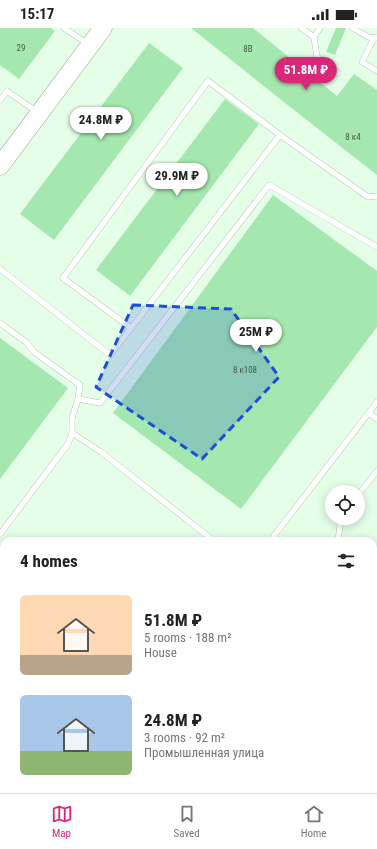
<!DOCTYPE html>
<html lang="en">
<head>
<meta charset="utf-8">
<style>
  body { margin:0; font-family:"Roboto Condensed",sans-serif; background:#f6f6f6; color:#222; height:100vh; display:flex; flex-direction:column; font-size:15px; white-space:nowrap }
  * { box-sizing:border-box; margin:0 }
  p { font-size:13px; color:#767676 }
  .icon { flex:none; width:22px; height:22px; fill:none; stroke:currentColor; stroke-width:2; stroke-linecap:round; stroke-linejoin:round }
  .map { position:relative; flex:1; overflow:hidden }
  .drawer { position:absolute; left:0px; top:509px; width:377px; height:256px; display:flex; flex-direction:column; background:#fff; border-radius:12px 12px 0 0; box-shadow:0 2px 10px #0003 }
  .drawer>* { flex:none }
  .buttons { position:absolute; left:325px; top:457px; display:grid; gap:8px }
  .buttons a { display:grid; place-items:center; width:40px; height:40px; border-radius:50%; background:#fff; box-shadow:0 2px 10px #0003; font-size:20px }
  .price { position:absolute; translate:-50% -34px; padding:0 9px; border-radius:14px; background:#fff; color:#222; font-size:13px; line-height:26px; filter:drop-shadow(0 1px 2px #0008) }
  .price::after { content:''; position:absolute; left:50%; top:24px; width:12px; height:9px; margin-left:-6px; background:inherit; clip-path:polygon(0 0,100% 0,50% 100%) }
  .price.active { background:#db2777; color:#fff }
  ul { padding:0; list-style:none }
  li { display:flex; align-items:center; gap:12px; height:100px; padding:0 20px }
  li span { display:grid; place-items:center; flex:none; width:112px; height:80px; border-radius:6px; color:#555 }
  li>.icon { margin-inline-start:auto }
  span .icon { width:48px; height:48px; fill:#fffc; stroke-width:1 }
  li b { font-size:17px }
  h2 { display:flex; justify-content:space-between; align-items:center; height:48px; padding:0 20px; font-size:17px }
  .status { display:flex; justify-content:space-between; align-items:center; height:28px; padding:0 20px; background:#fff; direction:ltr }
  .status svg { height:11px; fill:currentColor }
  .menu { display:flex; justify-content:space-around; align-items:center; height:56px; border-top:1px solid #e0e0e0; background:#fff; font-size:11px; color:#767676 }
  .menu a { display:grid; justify-items:center; gap:2px }
  .menu .active { color:#db2777 }
  .map>svg:first-child { display:block }
</style>
</head>
<body>
<div class="status"><b>15:17</b><svg viewBox="0 0 49 12"><path d="M0 12V9h3v3zM5 12V6h3v6zM10 12V3h3v9zM15 12V0h3v12zM26 1h20v11H26zM47 4h2v5h-2z"/></svg></div>
<div class="map">
<svg width="377" height="765" viewBox="0 0 377 765">
  <rect width="100%" height="100%" fill="#e5fee8"/>
  <!-- building -->
  <g fill="#a5e8af">
    <path d="M 0,0 L 51,0 L 55,3 L 19,51 L 0,37 Z"/>
    <path d="M 191,0 L 253,0 L 337,68 L 354,46 L 377,62 L 377,147 L 280,71 Z"/>
    <path d="M 336,0 L 346,0 L 335,27 L 326,24 Z"/>
    <path d="M 149,15 L 183,40 L 54,212 L 20,186 Z"/>
    <path d="M 225,71 L 259,96 L 130,268 L 96,242 Z"/>
    <path d="M 273,167 L 377,243 L 377,299 L 241,481 L 113,385 Z"/>
    <path d="M 0,310 L 68,360 L 0,451 Z"/>
    <path d="M 373,663 L 377,666 L 377,759 L 373,756 Z"/>
    <path d="M 0,757 L 4,761 L 10,765 L 0,765 Z"/>
    <path d="M 181,761 L 226,761 L 223,765 L 178,765 Z"/>
    <path d="M 240,761 L 278,761 L 284,765 L 246,765 Z"/>
  </g>
  <g fill="none" stroke-linecap="round" stroke-linejoin="round">
    <defs>
      <g id="lane">
        <path d="M 64,0 L 88,16"/>
        <path d="M 301,0 L 314,9 L 317,29 L 338,45"/>
        <path d="M 353,0 L 368,9 L 377,10"/>
        <path d="M 314,9 L 320,0"/>
        <path d="M 374,10 L 362,34 L 377,43"/>
        <path d="M 0,72 L 7,63 L 37,84"/>
        <path d="M 280,107 L 368,169 L 377,168"/>
        <path d="M 0,241 L 110,327 L 131,300 L 280,107 L 208,53 L 63,250 L 131,300"/>
        <path d="M 0,295 L 26,314 L 34,324 L 80,357 L 78,371 L 72,390 L 72,405"/>
        <path d="M 78,371 L 100,375 L 269,157 L 377,219"/>
        <path d="M 369,385 L 377,391"/>
        <path d="M 358,467 L 377,443"/>
        <path d="M 0,506 L 68,416 L 72,405 L 101,424 L 214,513"/>
        <path d="M 270,513 L 377,374"/>
        <path d="M 338,513 L 341,490"/>
        <path d="M 373,638 L 377,641"/>
        <path d="M 0,730 L 4,734"/>
        <path d="M 39,761 L 45,765"/>
        <path d="M 353,761 L 358,765"/>
      </g>
      <path id="primary" d="M 0,138 L 103,0"/>
    </defs>
    <!-- lane casing -->
    <use href="#lane" stroke="#8daa90" stroke-width="6"/>
    <!-- primary casing -->
    <use href="#primary" stroke="#8daa90" stroke-width="19"/>
    <!-- lane -->
    <use href="#lane" stroke="#fff" stroke-width="5.5"/>
    <!-- primary -->
    <use href="#primary" stroke="#fff" stroke-width="18"/>
  </g>
  <!-- marked area -->
  <path fill="#1d4ed8" fill-opacity="0.2" stroke="#1d4ed8" stroke-width="3" stroke-dasharray="8 5" stroke-linejoin="round" d="M 133,277 L 231,281 L 279,349 L 202,431 L 96,359 Z"/>
  <g text-anchor="middle" dominant-baseline="central" stroke-width="3.5" stroke-linejoin="round" paint-order="stroke">
    <!-- number labels -->
    <g font-size="9" fill="#46604a">
      <text x="21" y="20">29</text>
      <text x="248" y="21">8В</text>
      <text x="353" y="109">8 к4</text>
      <text x="245" y="342">8 к108</text>
    </g>
  </g>
</svg>
<div class="buttons">
<a><svg class="icon" aria-label="locate" viewBox="0 0 24 24"><circle cx="12" cy="12" r="6"/><path d="M12 2v4M12 18v4M2 12h4M18 12h4"/></svg></a>
</div>
<b class="price active" style="left:306px;top:63px">51.8M ₽</b>
<b class="price" style="left:101px;top:113px">24.8M ₽</b>
<b class="price" style="left:177px;top:169px">29.9M ₽</b>
<b class="price" style="left:256px;top:325px">25M ₽</b>
<section class="drawer">
<h2>4 homes<svg class="icon" aria-label="filters" viewBox="0 0 24 24"><path d="M4 7h16M4 17h16"/><circle cx="9" cy="7" r="2"/><circle cx="15" cy="17" r="2"/></svg></h2>
<ul>
<li><span style="background:linear-gradient(#ffd9b3 75%,#b9a48a 0)"><svg class="icon" aria-label="home" viewBox="0 0 24 24"><path d="M3 11l9-7 9 7M6 9v11h12V9"/></svg></span><div><b>51.8M ₽</b><p>5 rooms · 188 m²</p><p>House</p></div></li>
<li><span style="background:linear-gradient(#a9c7e8 70%,#8fb573 0)"><svg class="icon" aria-label="home" viewBox="0 0 24 24"><path d="M3 11l9-7 9 7M6 9v11h12V9"/></svg></span><div><b>24.8M ₽</b><p>3 rooms · 92 m²</p><p>Промышленная улица</p></div></li>
</ul>
</section>
</div>
<nav class="menu">
<a class="active"><svg class="icon" aria-label="map" viewBox="0 0 24 24"><path d="M3 6l6-2 6 2 6-2v14l-6 2-6-2-6 2zM9 4v14M15 6v14"/></svg>Map</a>
<a><svg class="icon" aria-label="saved" viewBox="0 0 24 24"><path d="M7 4h10v16l-5-4-5 4z"/></svg>Saved</a>
<a><svg class="icon" aria-label="home" viewBox="0 0 24 24"><path d="M3 11l9-7 9 7M6 9v11h12V9"/></svg>Home</a>
</nav>
</body>
</html>
